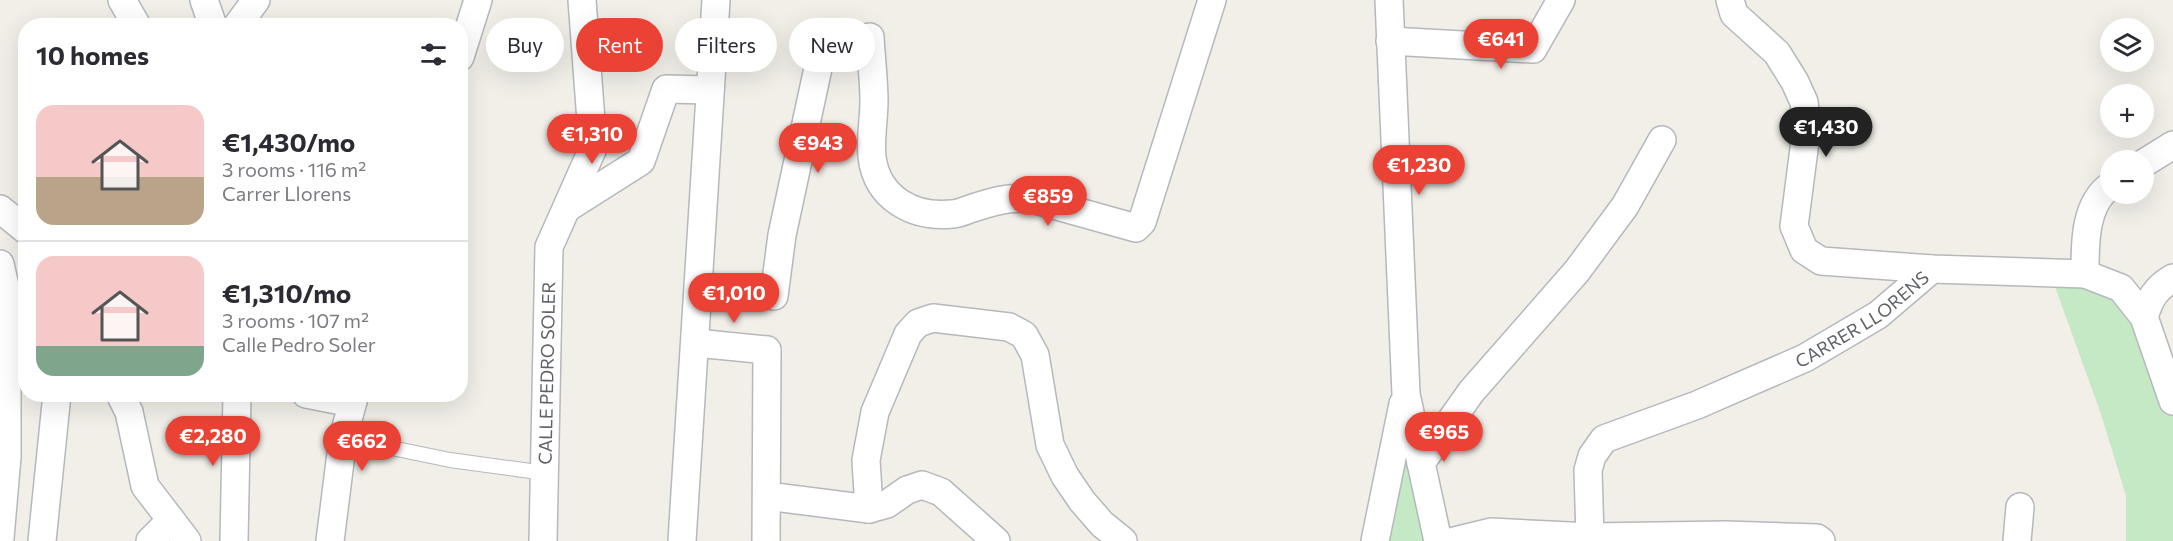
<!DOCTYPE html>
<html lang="en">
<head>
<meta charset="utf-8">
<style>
  body { margin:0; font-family:Commissioner,sans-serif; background:#f2f2f3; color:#2b2b33; height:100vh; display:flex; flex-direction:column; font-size:22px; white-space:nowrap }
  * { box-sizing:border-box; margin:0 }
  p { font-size:20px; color:#7c7c81 }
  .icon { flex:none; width:33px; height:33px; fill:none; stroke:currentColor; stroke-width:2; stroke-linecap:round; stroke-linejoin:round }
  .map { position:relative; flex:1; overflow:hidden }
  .drawer { position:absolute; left:18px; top:18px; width:450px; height:384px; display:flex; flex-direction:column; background:#fff; border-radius:24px; box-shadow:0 6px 24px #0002 }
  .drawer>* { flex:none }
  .hud { position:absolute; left:486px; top:18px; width:570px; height:54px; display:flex; gap:12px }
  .controls { position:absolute; left:2100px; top:18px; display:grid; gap:12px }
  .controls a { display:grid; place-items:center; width:54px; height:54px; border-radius:50%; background:#fff; box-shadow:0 6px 24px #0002; font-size:30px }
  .price { position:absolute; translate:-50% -51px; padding:0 14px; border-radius:21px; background:#ea4335; color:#fff; font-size:20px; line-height:39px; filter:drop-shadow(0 2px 3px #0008) }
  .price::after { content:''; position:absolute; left:50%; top:36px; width:18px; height:14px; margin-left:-9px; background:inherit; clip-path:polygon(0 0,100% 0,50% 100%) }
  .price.selected { background:#222; color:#fff }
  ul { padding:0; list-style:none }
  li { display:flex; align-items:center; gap:18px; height:150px; padding:0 18px }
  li+li { border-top:2px solid #e1e1e2 }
  li span { display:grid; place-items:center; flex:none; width:168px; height:120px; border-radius:18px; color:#555 }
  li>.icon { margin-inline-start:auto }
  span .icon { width:72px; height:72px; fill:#fffc; stroke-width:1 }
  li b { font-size:26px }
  h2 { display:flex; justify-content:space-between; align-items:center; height:72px; padding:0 18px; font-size:26px }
  .chip { padding:0 21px; border-radius:27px; background:#fff; box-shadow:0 6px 24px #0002; font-size:21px; line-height:54px }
  .chip.selected { background:#ea4335; color:#fff }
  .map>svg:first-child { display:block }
</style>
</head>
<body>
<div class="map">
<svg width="2173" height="541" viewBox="0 0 2173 541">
  <rect width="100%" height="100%" fill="#f1efe8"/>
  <!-- green -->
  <g fill="#c5e8c5">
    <path d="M 2050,273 L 2121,288 L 2173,401 L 2173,541 L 2126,541 L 2126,496 L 2101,414 Z"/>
    <path d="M 1406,394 L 1438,541 L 1375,541 Z"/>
  </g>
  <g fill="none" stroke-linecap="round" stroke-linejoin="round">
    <defs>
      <path id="service" d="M 343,438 L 450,460 L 545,473"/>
      <g id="minor">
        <path d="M 122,0 L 137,26"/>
        <path d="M 204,0 L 213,26"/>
        <path d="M 1389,0 L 1406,394 L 1438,541"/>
        <path d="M 1730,0 L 1734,14 L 1777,53 L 1795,82 L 1804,102 L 1807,126 L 1794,226 L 1804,250 L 1821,261 L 1932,269 L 2085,274 L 2121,288 L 2144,317 L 2173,401"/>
        <path d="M 237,26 L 256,0"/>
        <path d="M 1390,41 L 1533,49 L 1561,0"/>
        <path d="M 460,57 L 478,0"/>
        <path d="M 2144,163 L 2173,145"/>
        <path d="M 567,208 L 641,161 L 666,89 L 710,90"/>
        <path d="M 0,209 L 26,230"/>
        <path d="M 0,264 L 7,295 L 7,457 L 0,538"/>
        <path d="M 2085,274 C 2085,245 2084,205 2110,186"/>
        <path d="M 774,296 L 782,235 L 823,45 L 870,37 C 871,58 874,80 874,101 C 874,119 870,139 872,157 C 877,198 913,218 952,214 C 958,214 964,211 970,209 C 991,202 1010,196 1032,199 L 1136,228 L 1142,222 L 1212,0"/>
        <path d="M 2144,317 C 2150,298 2156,288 2173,278"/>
        <path d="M 696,343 L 767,350 L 766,541"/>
        <path d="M 120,394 L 129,412 L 145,486 L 187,541"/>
        <path d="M 306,394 L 352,403"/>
        <path d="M 1421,463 L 1471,392 L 1577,271 L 1625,206 L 1662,140"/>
        <path d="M 767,496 L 869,509 L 887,504 L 907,490 L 922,485 L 941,492 L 996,541"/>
        <path d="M 869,509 L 866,460 L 875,412 L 908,334 L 918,323 L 933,318 L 1009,327 L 1024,335 L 1035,355 L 1050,445 L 1065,476 L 1082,501 L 1102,524 L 1123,541"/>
        <path id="s1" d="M 1590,537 L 1588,470 L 1592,456 L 1604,439 L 1697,405 L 1805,358 L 1878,315 L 1932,269"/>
        <path d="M 42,541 L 57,394"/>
        <path d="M 150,541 L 171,520"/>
        <path d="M 234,541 L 237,394"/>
        <path d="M 330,541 L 343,438 L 355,394"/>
        <path id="s2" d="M 543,541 L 549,247 L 593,148 L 582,0"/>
        <path d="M 682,541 L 716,0"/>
        <path d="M 1375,541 L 1403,404"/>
        <path d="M 1454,541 L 1491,532 L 1590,537 L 1726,535 L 1817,538 L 1821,541"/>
        <path d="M 2017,541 L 2020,507"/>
      </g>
    </defs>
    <!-- service casing -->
    <use href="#service" stroke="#b5b8bc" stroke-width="16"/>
    <!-- minor casing -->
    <use href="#minor" stroke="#b5b8bc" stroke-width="30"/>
    <!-- service -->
    <use href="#service" stroke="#fff" stroke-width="14"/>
    <!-- minor -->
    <use href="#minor" stroke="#fff" stroke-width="27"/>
  </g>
  <g text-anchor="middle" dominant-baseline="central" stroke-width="4.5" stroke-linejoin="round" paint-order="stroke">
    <!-- street labels -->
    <g font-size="18" fill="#5f6368" stroke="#fff">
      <text stroke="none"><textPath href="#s1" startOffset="388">CARRER LLORENS</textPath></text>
      <text stroke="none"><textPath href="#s2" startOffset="168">CALLE PEDRO SOLER</textPath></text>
    </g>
  </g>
</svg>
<div class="controls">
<a><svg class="icon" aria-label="layers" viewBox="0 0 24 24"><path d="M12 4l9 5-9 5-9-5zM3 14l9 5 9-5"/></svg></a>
<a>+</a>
<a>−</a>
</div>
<b class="price" style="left:1501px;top:70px">€641</b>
<b class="price selected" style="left:1826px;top:158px">€1,430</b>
<b class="price" style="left:592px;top:165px">€1,310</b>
<b class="price" style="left:818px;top:174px">€943</b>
<b class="price" style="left:1419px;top:196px">€1,230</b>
<b class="price" style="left:1048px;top:227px">€859</b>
<b class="price" style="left:734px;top:324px">€1,010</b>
<b class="price" style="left:1444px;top:463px">€965</b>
<b class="price" style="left:213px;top:467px">€2,280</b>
<b class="price" style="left:362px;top:472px">€662</b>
<div class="hud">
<a class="chip">Buy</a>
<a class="chip selected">Rent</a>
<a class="chip">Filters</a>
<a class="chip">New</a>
</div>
<section class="drawer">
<h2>10 homes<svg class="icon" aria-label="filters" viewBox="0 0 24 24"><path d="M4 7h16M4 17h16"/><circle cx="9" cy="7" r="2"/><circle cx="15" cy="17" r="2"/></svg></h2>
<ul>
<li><span style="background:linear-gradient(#f6c9c9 60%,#b9a48a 0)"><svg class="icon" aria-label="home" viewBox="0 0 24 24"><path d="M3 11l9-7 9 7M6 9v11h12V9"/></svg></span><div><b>€1,430/mo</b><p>3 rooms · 116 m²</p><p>Carrer Llorens</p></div></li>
<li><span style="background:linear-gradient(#f6c9c9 75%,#7fa58c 0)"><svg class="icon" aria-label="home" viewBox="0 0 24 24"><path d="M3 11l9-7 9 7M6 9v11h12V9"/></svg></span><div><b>€1,310/mo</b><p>3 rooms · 107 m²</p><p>Calle Pedro Soler</p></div></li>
</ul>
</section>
</div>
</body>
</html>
